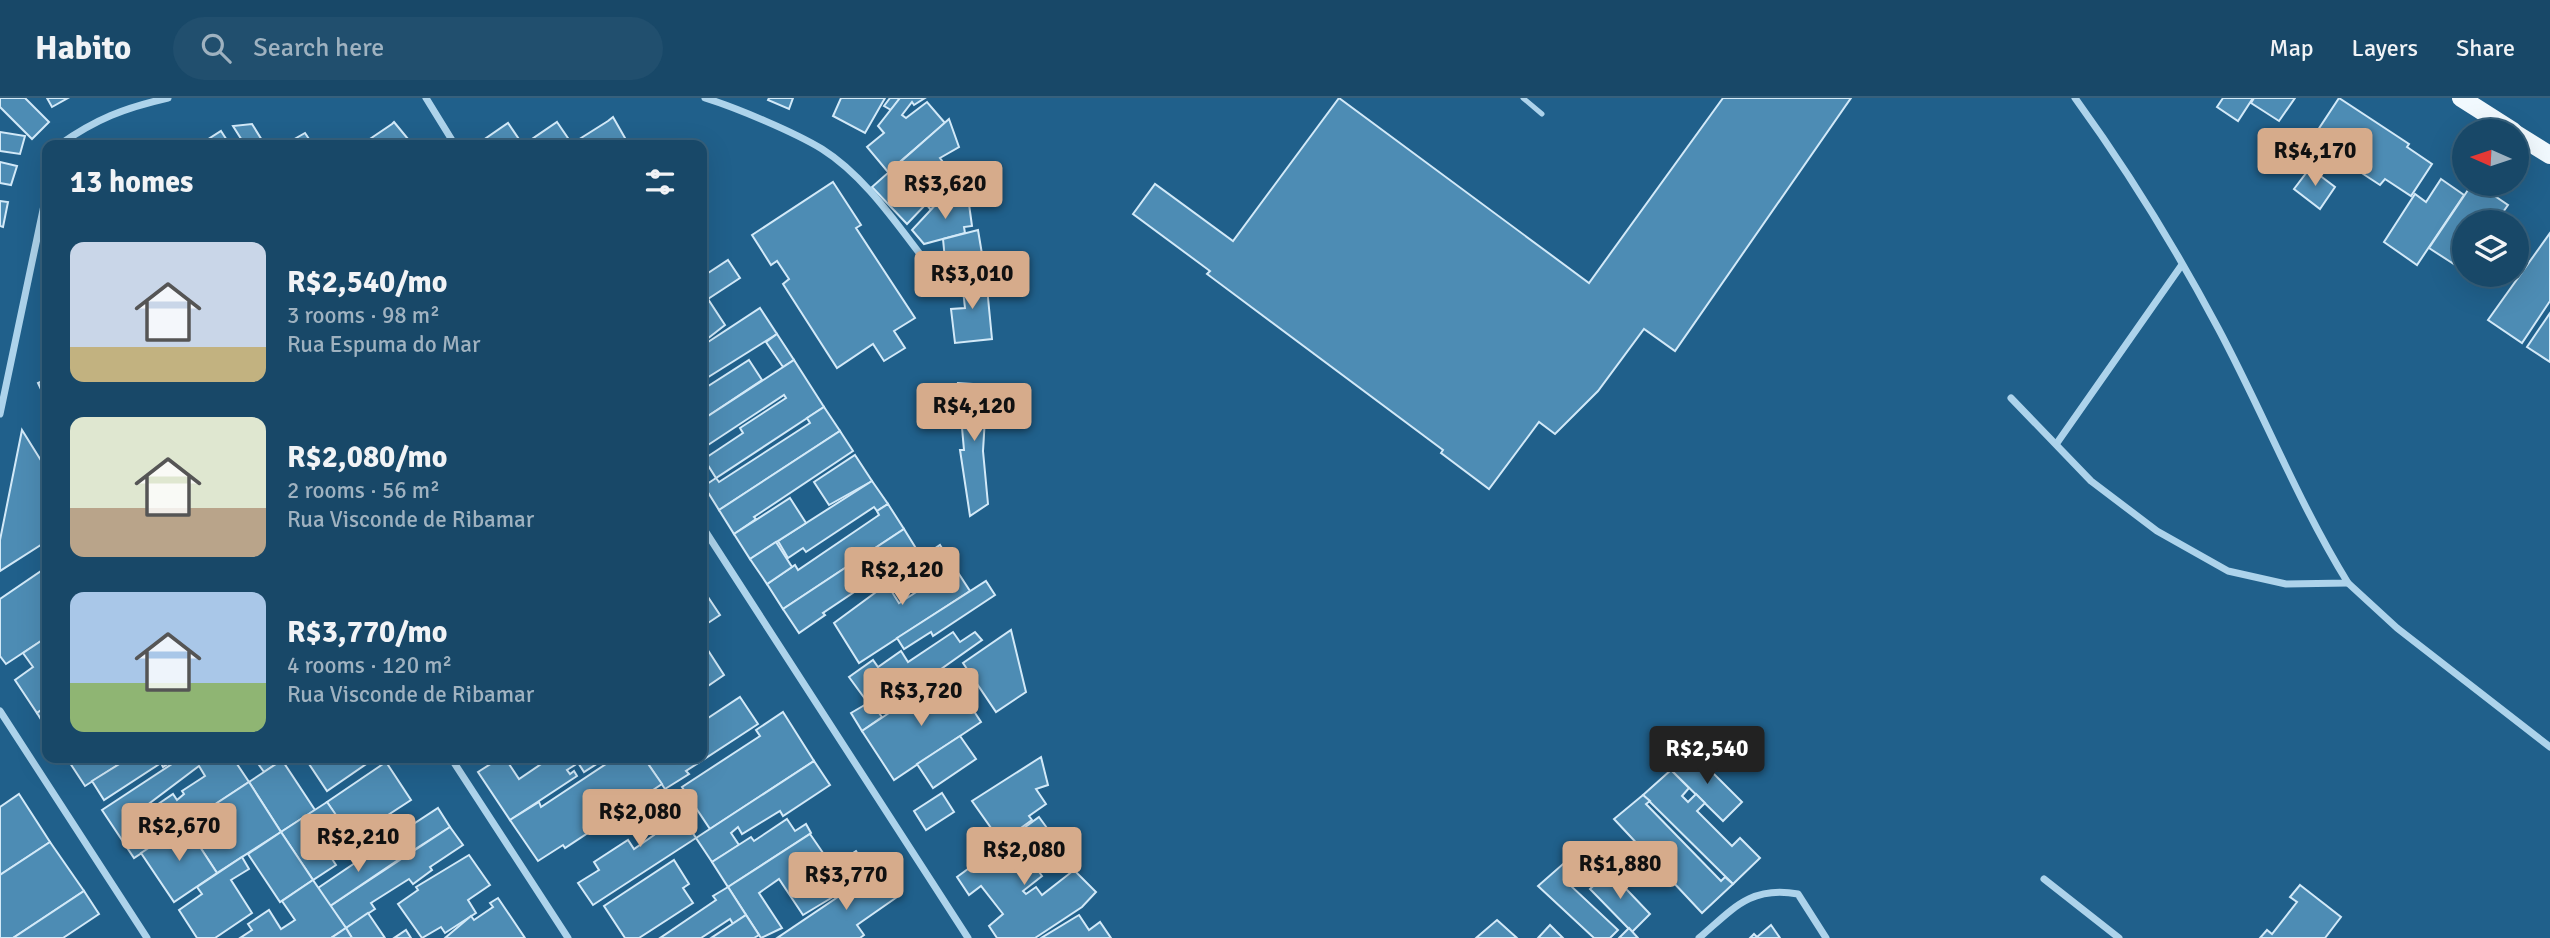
<!DOCTYPE html>
<html lang="en">
<head>
<meta charset="utf-8">
<style>
  body { margin:0; font-family:Signika,sans-serif; background:#214f6e; color:#f1f3f6; height:100vh; display:flex; flex-direction:column; font-size:26px; white-space:nowrap }
  * { box-sizing:border-box; margin:0 }
  p { font-size:23px; color:#9fb2c0 }
  .icon { flex:none; width:38px; height:38px; fill:none; stroke:currentColor; stroke-width:2; stroke-linecap:round; stroke-linejoin:round }
  .map { position:relative; flex:1; overflow:hidden }
  .drawer { position:absolute; left:42px; top:42px; width:665px; height:623px; display:flex; flex-direction:column; background:#184868; border-radius:14px; box-shadow:0 7px 28px #0002,0 0 0 2px #36607c }
  .drawer>* { flex:none }
  .needle { width:46px; rotate:273deg }
  .controls { position:absolute; left:2452px; top:21px; display:grid; gap:14px }
  .controls a { display:grid; place-items:center; width:77px; height:77px; border-radius:50%; background:#184868; box-shadow:0 7px 28px #0002,0 0 0 2px #36607c; font-size:35px }
  .price { position:absolute; translate:-50% -60px; padding:0 16px; border-radius:7px; background:#d6ab8b; color:#111; font-size:23px; line-height:46px; filter:drop-shadow(0 2px 4px #0008) }
  .price::after { content:''; position:absolute; left:50%; top:42px; width:21px; height:16px; margin-left:-10px; background:inherit; clip-path:polygon(0 0,100% 0,50% 100%) }
  .price.selected { background:#222; color:#fff }
  ul { padding:0; list-style:none }
  li { display:flex; align-items:center; gap:21px; height:175px; padding:0 28px }
  li span { display:grid; place-items:center; flex:none; width:196px; height:140px; border-radius:14px; color:#555 }
  li>.icon { margin-inline-start:auto }
  span .icon { width:84px; height:84px; fill:#fffc; stroke-width:1 }
  li b { font-size:30px }
  h2 { display:flex; justify-content:space-between; align-items:center; height:84px; padding:0 28px; font-size:30px }
  header { display:flex; align-items:center; gap:42px; box-sizing:border-box; height:98px; padding:0 35px; background:#184868; border-bottom:2px solid #36607c }
  header strong { font-size:33px }
  nav { display:flex; gap:38px; margin-inline-start:auto; font-size:24px }
  .search { width:490px; height:63px; background:#214f6e; display:flex; align-items:center; gap:18px; box-sizing:border-box; padding:0 24px; border-radius:38px; color:#9fb2c0; font-size:26px }
  .map>svg:first-child { display:block }
</style>
</head>
<body>
<header>
<strong>Habito</strong>
<div class="search"><svg class="icon" aria-label="search" viewBox="0 0 24 24"><circle cx="10" cy="10" r="6"/><path d="M15 15l6 6"/></svg>Search here</div>
<nav><a>Map</a><a>Layers</a><a>Share</a></nav>
</header>
<div class="map">
<svg width="2550" height="840" viewBox="0 0 2550 840">
  <rect width="100%" height="100%" fill="#20608b"/>
  <!-- building -->
  <g fill="#4d8cb4" stroke="#d2e9f8" stroke-width="2" fill-rule="evenodd">
    <path d="M 0,0 L 25,0 L 49,24 L 32,41 L 0,9 Z"/>
    <path d="M 47,0 L 68,0 L 52,9 Z"/>
    <path d="M 769,0 L 793,0 L 789,11 L 768,2 Z"/>
    <path d="M 841,0 L 885,0 L 865,35 L 833,18 Z"/>
    <path d="M 890,0 L 900,0 L 891,12 L 884,8 Z"/>
    <path d="M 900,0 L 925,0 L 914,7 L 912,4 L 902,17 L 906,20 L 927,4 L 945,25 L 888,74 L 867,49 L 884,35 L 878,28 Z"/>
    <path d="M 1339,0 L 1589,185 L 1723,0 L 1851,0 L 1675,253 L 1644,231 L 1598,293 L 1555,336 L 1539,324 L 1489,391 L 1441,355 L 1443,352 L 1207,176 L 1210,173 L 1133,116 L 1155,86 L 1233,143 Z"/>
    <path d="M 2223,0 L 2253,0 L 2238,23 L 2217,9 Z"/>
    <path d="M 2254,0 L 2295,0 L 2279,23 L 2251,5 Z"/>
    <path d="M 2339,0 L 2409,46 L 2407,49 L 2432,66 L 2411,98 L 2385,81 L 2380,87 L 2316,45 L 2319,41 L 2314,38 Z"/>
    <path d="M 613,19 L 629,47 L 570,47 L 608,23 Z"/>
    <path d="M 949,21 L 959,49 L 940,60 L 957,83 L 931,112 L 926,106 L 907,126 L 872,89 Z"/>
    <path d="M 394,24 L 413,47 L 361,47 L 392,26 Z"/>
    <path d="M 557,24 L 572,46 L 569,47 L 476,47 L 508,25 L 523,47 Z"/>
    <path d="M 252,26 L 265,47 L 245,47 L 233,28 Z"/>
    <path d="M 221,33 L 230,47 L 199,47 Z"/>
    <path d="M 0,34 L 25,38 L 20,56 L 0,53 Z"/>
    <path d="M 305,35 L 313,47 L 284,47 Z"/>
    <path d="M 0,64 L 17,68 L 11,87 L 0,85 Z"/>
    <path d="M 2310,70 L 2335,89 L 2320,111 L 2294,91 Z"/>
    <path d="M 2441,81 L 2464,97 L 2417,167 L 2384,144 L 2415,96 L 2426,104 Z"/>
    <path d="M 833,84 L 861,127 L 856,130 L 915,220 L 894,233 L 905,250 L 884,263 L 873,246 L 837,270 L 783,186 L 789,181 L 777,163 L 771,167 L 752,137 Z"/>
    <path d="M 2472,86 L 2477,86 L 2508,107 L 2496,124 L 2464,124 L 2463,172 L 2429,150 Z"/>
    <path d="M 968,99 L 972,128 L 964,129 L 965,135 L 924,146 L 912,132 L 940,102 Z"/>
    <path d="M 0,103 L 8,104 L 3,129 L 0,128 Z"/>
    <path d="M 978,132 L 985,174 L 964,176 L 965,181 L 947,182 L 943,141 Z"/>
    <path d="M 2550,135 L 2550,203 L 2522,245 L 2488,222 Z"/>
    <path d="M 728,162 L 740,180 L 708,201 L 725,227 L 702,245 L 702,179 Z"/>
    <path d="M 986,179 L 992,241 L 955,245 L 951,211 L 965,210 L 963,192 L 949,190 L 948,182 Z"/>
    <path d="M 760,210 L 777,236 L 702,283 L 702,248 Z"/>
    <path d="M 2550,215 L 2550,264 L 2527,249 Z"/>
    <path d="M 777,236 L 794,262 L 783,269 L 766,244 Z"/>
    <path d="M 749,262 L 762,282 L 702,322 L 702,292 Z"/>
    <path d="M 794,262 L 824,309 L 716,380 L 704,361 L 743,335 L 740,330 L 786,300 L 784,297 L 702,351 L 702,322 Z"/>
    <path d="M 47,281 L 47,304 L 38,285 Z"/>
    <path d="M 958,285 L 987,287 L 983,353 L 988,406 L 970,418 L 960,352 L 964,352 Z"/>
    <path d="M 824,309 L 840,333 L 719,412 L 704,388 L 716,380 L 719,384 L 810,325 L 807,320 Z"/>
    <path d="M 22,332 L 47,372 L 47,443 L 0,473 L 0,442 Z"/>
    <path d="M 840,333 L 853,353 L 754,419 L 756,421 L 734,436 L 719,412 Z"/>
    <path d="M 855,357 L 872,383 L 829,407 L 814,384 Z"/>
    <path d="M 872,383 L 888,406 L 877,413 L 874,409 L 806,454 L 803,450 L 788,460 L 778,443 Z"/>
    <path d="M 790,400 L 806,425 L 750,461 L 734,436 Z"/>
    <path d="M 888,406 L 904,431 L 783,511 L 767,486 L 795,467 L 798,472 L 879,417 L 877,413 Z"/>
    <path d="M 904,431 L 917,452 L 823,515 L 825,517 L 799,535 L 783,511 Z"/>
    <path d="M 776,444 L 792,469 L 767,486 L 750,461 Z"/>
    <path d="M 940,447 L 970,493 L 859,565 L 834,525 L 887,486 L 899,505 L 924,489 L 910,467 Z"/>
    <path d="M 47,469 L 47,539 L 6,566 L 0,558 L 0,501 Z"/>
    <path d="M 986,483 L 995,497 L 933,538 L 931,534 L 904,551 L 897,540 Z"/>
    <path d="M 702,490 L 720,517 L 702,529 Z"/>
    <path d="M 1011,532 L 1026,594 L 996,614 L 963,565 Z"/>
    <path d="M 953,534 L 960,544 L 975,534 L 982,542 L 879,615 L 882,619 L 862,633 L 851,615 L 868,605 L 849,579 L 873,562 L 878,569 L 901,553 L 908,564 Z"/>
    <path d="M 47,539 L 47,608 L 37,615 L 15,582 L 33,569 L 23,555 Z"/>
    <path d="M 702,543 L 724,577 L 702,592 Z"/>
    <path d="M 953,581 L 981,624 L 894,682 L 862,633 L 916,597 L 920,602 Z"/>
    <path d="M 740,599 L 758,626 L 686,673 L 689,676 L 665,691 L 644,660 L 702,660 L 702,624 Z"/>
    <path d="M 47,608 L 47,631 L 37,615 Z"/>
    <path d="M 783,614 L 814,663 L 710,731 L 682,689 L 760,638 L 756,632 Z"/>
    <path d="M 960,638 L 976,661 L 933,690 L 917,666 Z"/>
    <path d="M 1692,654 L 1742,704 L 1723,723 L 1671,672 Z"/>
    <path d="M 1041,659 L 1048,687 L 1036,691 L 1046,706 L 1029,718 L 1032,722 L 1001,744 L 972,703 Z"/>
    <path d="M 72,660 L 129,660 L 85,688 L 68,662 Z"/>
    <path d="M 129,660 L 177,660 L 163,669 L 161,665 L 104,702 L 92,683 Z"/>
    <path d="M 181,660 L 233,660 L 249,684 L 134,760 L 102,712 ZM 199,668 L 205,678 L 182,693 L 184,696 L 177,702 L 173,696 L 145,715 L 142,711 Z"/>
    <path d="M 254,660 L 279,660 L 281,663 L 264,674 Z"/>
    <path d="M 305,660 L 375,660 L 327,693 Z"/>
    <path d="M 500,660 L 505,660 L 519,681 L 550,660 L 571,660 L 575,667 L 567,672 L 570,676 L 574,673 L 577,678 L 510,722 L 478,674 Z"/>
    <path d="M 575,660 L 606,660 L 584,674 Z"/>
    <path d="M 615,660 L 644,660 L 662,686 L 565,750 L 563,747 L 538,763 L 510,722 L 539,704 L 541,709 Z"/>
    <path d="M 282,662 L 315,712 L 281,734 L 249,684 Z"/>
    <path d="M 814,663 L 830,687 L 783,718 L 780,713 L 742,736 L 738,729 L 731,735 L 739,747 L 712,764 L 696,740 Z"/>
    <path d="M 386,664 L 411,702 L 351,741 L 327,704 Z"/>
    <path d="M 1671,672 L 1689,690 L 1682,698 L 1688,704 L 1696,696 L 1705,705 L 1697,713 L 1732,748 L 1740,740 L 1760,760 L 1733,786 L 1643,697 Z"/>
    <path d="M 249,684 L 281,734 L 217,775 L 185,726 Z"/>
    <path d="M 665,691 L 696,740 L 593,807 L 578,785 L 599,772 L 594,764 L 628,742 L 634,751 L 654,737 L 636,709 Z"/>
    <path d="M 942,695 L 954,714 L 926,732 L 914,713 Z"/>
    <path d="M 19,696 L 50,744 L 0,777 L 0,709 Z"/>
    <path d="M 1643,697 L 1650,703 L 1646,706 L 1721,783 L 1725,779 L 1733,786 L 1702,815 L 1614,721 Z"/>
    <path d="M 327,704 L 336,717 L 313,732 L 336,767 L 313,782 L 281,734 Z"/>
    <path d="M 438,710 L 450,729 L 398,762 L 386,744 Z"/>
    <path d="M 1039,719 L 1052,737 L 1026,756 L 1042,778 L 1023,793 L 1026,796 L 1036,789 L 1042,797 L 1074,772 L 1096,794 L 1082,809 L 1035,840 L 997,840 L 989,828 L 1003,816 L 981,788 L 969,797 L 957,779 Z"/>
    <path d="M 787,721 L 795,733 L 806,726 L 811,735 L 728,789 L 712,764 L 751,739 L 754,743 Z"/>
    <path d="M 185,726 L 217,775 L 174,804 L 141,755 Z"/>
    <path d="M 450,729 L 463,747 L 430,769 L 432,772 L 413,786 L 409,781 L 371,805 L 375,811 L 346,830 L 330,808 Z"/>
    <path d="M 281,734 L 313,782 L 280,804 L 248,756 Z"/>
    <path d="M 810,736 L 832,768 L 856,753 L 871,776 L 803,817 L 779,781 L 759,795 L 782,830 L 761,840 L 728,789 Z"/>
    <path d="M 50,744 L 84,793 L 13,840 L 0,840 L 0,777 Z"/>
    <path d="M 386,744 L 398,762 L 330,808 L 318,790 Z"/>
    <path d="M 469,757 L 490,787 L 468,802 L 476,815 L 445,835 L 441,829 L 422,840 L 398,806 L 418,792 L 416,789 Z"/>
    <path d="M 242,759 L 249,771 L 231,782 L 252,815 L 215,840 L 197,840 L 179,812 L 202,796 L 197,789 Z"/>
    <path d="M 674,762 L 689,786 L 683,790 L 693,805 L 639,840 L 625,840 L 604,808 Z"/>
    <path d="M 1563,766 L 1577,780 L 1571,788 L 1618,832 L 1610,840 L 1594,840 L 1538,788 Z"/>
    <path d="M 878,772 L 897,799 L 857,827 L 864,837 L 860,840 L 777,840 Z"/>
    <path d="M 1609,773 L 1650,816 L 1632,834 L 1590,791 Z"/>
    <path d="M 313,782 L 346,830 L 331,840 L 240,840 L 252,832 L 248,826 L 269,812 L 281,831 L 295,822 L 282,803 Z"/>
    <path d="M 2300,787 L 2341,819 L 2325,840 L 2260,840 L 2267,832 L 2272,836 L 2297,804 L 2290,799 Z"/>
    <path d="M 728,789 L 746,817 L 733,826 L 730,821 L 701,840 L 660,840 L 716,802 L 713,798 Z"/>
    <path d="M 84,793 L 99,816 L 63,840 L 13,840 Z"/>
    <path d="M 498,800 L 525,840 L 445,840 L 471,818 L 474,822 L 493,809 L 490,805 Z"/>
    <path d="M 368,815 L 385,840 L 352,840 L 346,830 Z"/>
    <path d="M 746,817 L 759,837 L 754,840 L 711,840 Z"/>
    <path d="M 1079,817 L 1089,832 L 1100,824 L 1111,840 L 1041,840 Z"/>
    <path d="M 1497,822 L 1517,840 L 1476,840 Z"/>
    <path d="M 1550,827 L 1563,840 L 1538,840 Z"/>
    <path d="M 1771,827 L 1780,840 L 1750,840 L 1754,836 L 1757,839 Z"/>
    <path d="M 346,830 L 352,840 L 331,840 Z"/>
    <path d="M 1629,830 L 1638,840 L 1619,840 Z"/>
    <path d="M 406,832 L 411,840 L 394,840 Z"/>
  </g>
  <g fill="none" stroke-linecap="round" stroke-linejoin="round">
    <!-- lane -->
    <path stroke="#add3eb" stroke-width="5" d="M 1523,0 L 1542,16"/>
    <!-- street -->
    <g stroke="#add3eb" stroke-width="7">
      <path d="M 426,0 L 455,47"/>
      <path d="M 705,0 C 737,10 794,34 822,51 C 868,80 901,133 934,174"/>
      <path d="M 59,47 C 96,21 124,10 168,0"/>
      <path d="M 2011,300 L 2091,383 L 2157,433 L 2228,473 L 2286,486 L 2348,485 C 2298,404 2263,314 2218,230 C 2176,151 2128,73 2075,0"/>
      <path d="M 0,316 L 47,93"/>
      <path d="M 2057,345 L 2181,168"/>
      <path d="M 702,428 L 968,840"/>
      <path d="M 2348,485 L 2397,530 L 2550,649"/>
      <path d="M 0,613 L 147,840"/>
      <path d="M 451,660 L 568,840"/>
      <path d="M 2044,781 L 2119,840"/>
      <path d="M 1699,840 C 1732,812 1750,787 1798,796 L 1826,840"/>
    </g>
    <!-- primary -->
    <g stroke="#f1f9fe" stroke-width="18">
      <path d="M 2461,0 L 2513,33"/>
      <path d="M 2516,36 L 2550,57"/>
    </g>
  </g>
</svg>
<div class="controls">
<a><svg class="needle" viewBox="-14 -14 28 28"><path d="M0-13l5 13h-10z" fill="#e53935"/><path d="M0 13l5-13h-10z" fill="#9fb2c0"/></svg></a>
<a><svg class="icon" aria-label="layers" viewBox="0 0 24 24"><path d="M12 4l9 5-9 5-9-5zM3 14l9 5 9-5"/></svg></a>
</div>
<b class="price" style="left:2315px;top:90px">R$4,170</b>
<b class="price" style="left:945px;top:123px">R$3,620</b>
<b class="price" style="left:972px;top:213px">R$3,010</b>
<b class="price" style="left:974px;top:345px">R$4,120</b>
<b class="price" style="left:902px;top:509px">R$2,120</b>
<b class="price" style="left:921px;top:630px">R$3,720</b>
<b class="price selected" style="left:1707px;top:688px">R$2,540</b>
<b class="price" style="left:640px;top:751px">R$2,080</b>
<b class="price" style="left:179px;top:765px">R$2,670</b>
<b class="price" style="left:358px;top:776px">R$2,210</b>
<b class="price" style="left:1024px;top:789px">R$2,080</b>
<b class="price" style="left:1620px;top:803px">R$1,880</b>
<b class="price" style="left:846px;top:814px">R$3,770</b>
<section class="drawer">
<h2>13 homes<svg class="icon" aria-label="filters" viewBox="0 0 24 24"><path d="M4 7h16M4 17h16"/><circle cx="9" cy="7" r="2"/><circle cx="15" cy="17" r="2"/></svg></h2>
<ul>
<li><span style="background:linear-gradient(#c9d6e8 75%,#c2b280 0)"><svg class="icon" aria-label="home" viewBox="0 0 24 24"><path d="M3 11l9-7 9 7M6 9v11h12V9"/></svg></span><div><b>R$2,540/mo</b><p>3 rooms · 98 m²</p><p>Rua Espuma do Mar</p></div></li>
<li><span style="background:linear-gradient(#dfe7d0 65%,#b9a48a 0)"><svg class="icon" aria-label="home" viewBox="0 0 24 24"><path d="M3 11l9-7 9 7M6 9v11h12V9"/></svg></span><div><b>R$2,080/mo</b><p>2 rooms · 56 m²</p><p>Rua Visconde de Ribamar</p></div></li>
<li><span style="background:linear-gradient(#a9c7e8 65%,#8fb573 0)"><svg class="icon" aria-label="home" viewBox="0 0 24 24"><path d="M3 11l9-7 9 7M6 9v11h12V9"/></svg></span><div><b>R$3,770/mo</b><p>4 rooms · 120 m²</p><p>Rua Visconde de Ribamar</p></div></li>
</ul>
</section>
</div>
</body>
</html>
